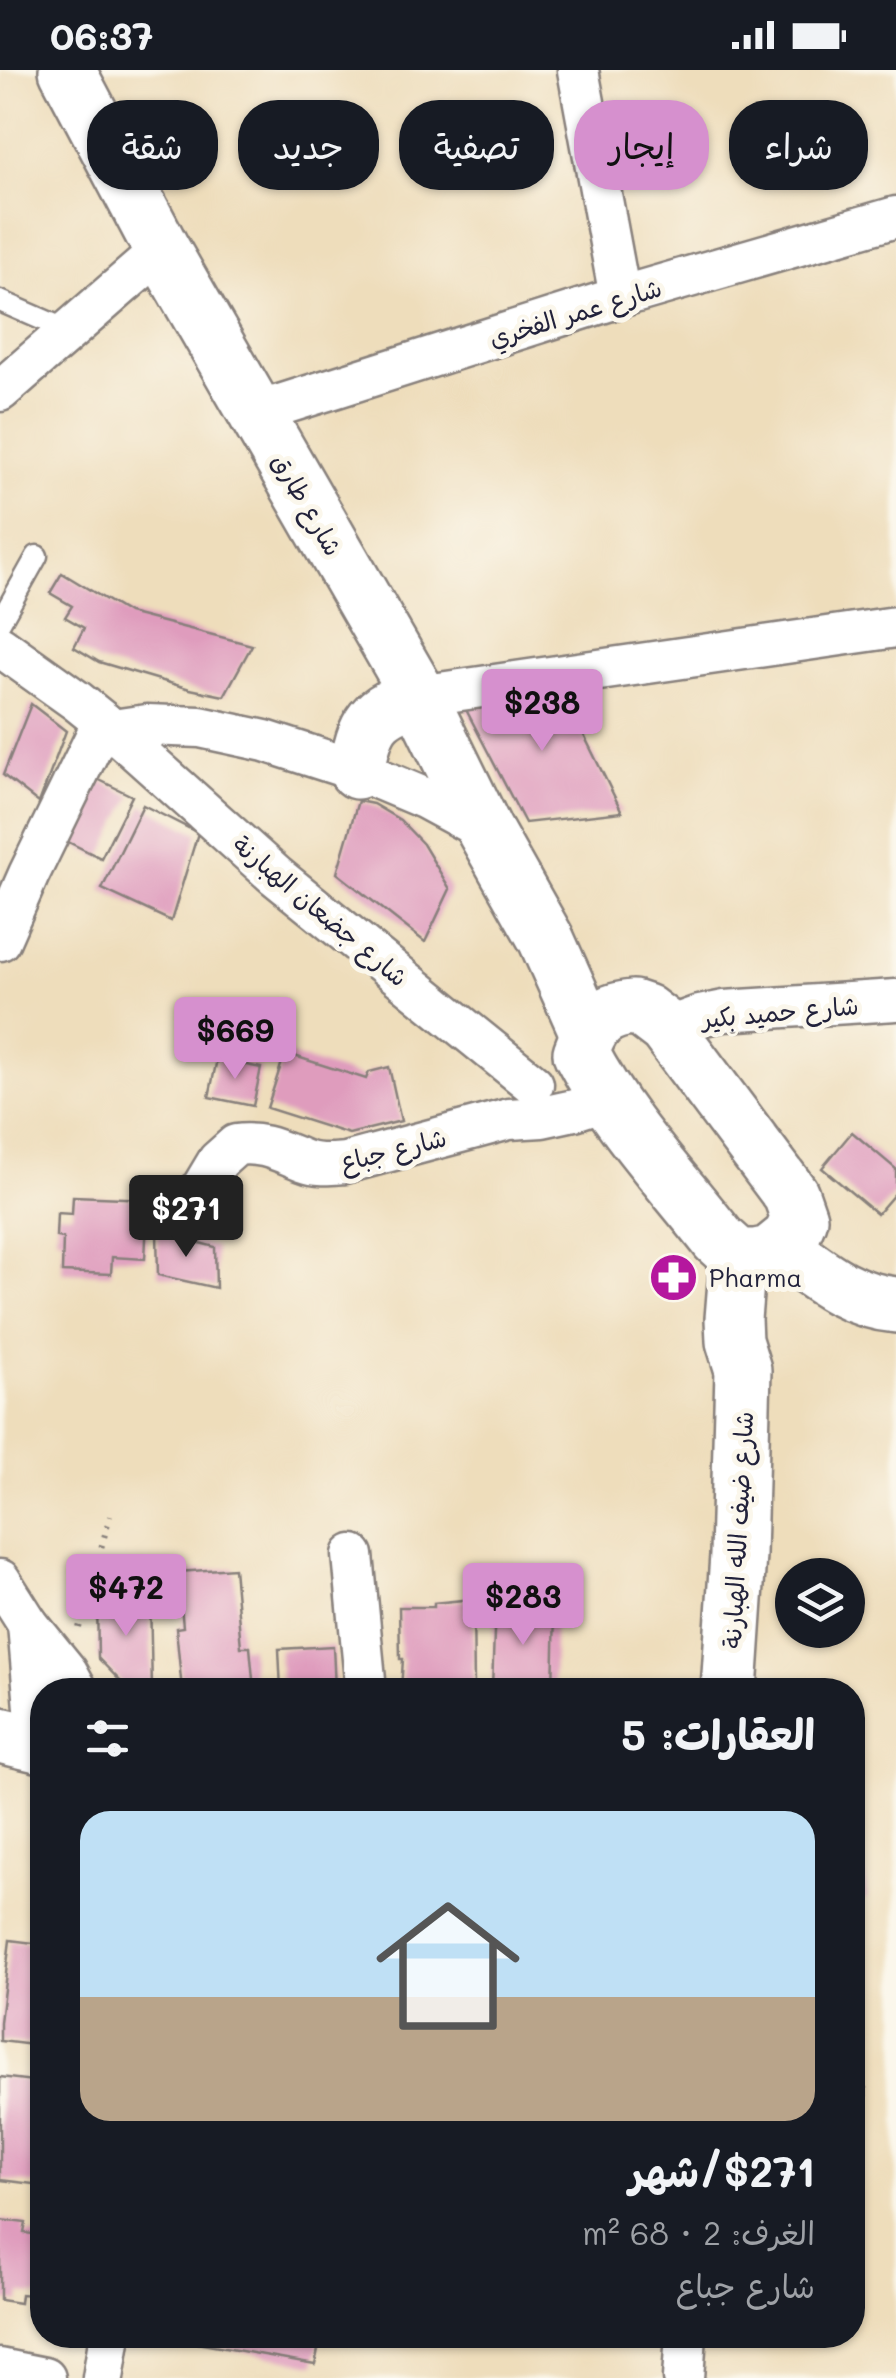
<!DOCTYPE html>
<html lang="ar">
<head>
<meta charset="utf-8">
<style>
  body { margin:0; font-family:Mali,"Playpen Sans Arabic",sans-serif; background:#20242c; color:#f1f3f6; direction:rtl; height:100vh; display:flex; flex-direction:column; font-size:38px; white-space:nowrap }
  * { box-sizing:border-box; margin:0 }
  p { font-size:32px; color:#9ea1a6 }
  .icon { flex:none; width:55px; height:55px; fill:none; stroke:currentColor; stroke-width:2; stroke-linecap:round; stroke-linejoin:round }
  .map { position:relative; flex:1; overflow:hidden; direction:ltr }
  .sheet { position:absolute; left:30px; top:1608px; width:835px; height:670px; display:flex; flex-direction:column; background:#171b24; border-radius:40px; box-shadow:0 2px 8px #0004; direction:rtl }
  .sheet>* { flex:none }
  .banner { position:absolute; left:30px; top:30px; width:838px; height:90px; direction:rtl; display:flex; gap:20px }
  .controls { position:absolute; left:775px; top:1488px; display:grid; gap:20px }
  .controls a { display:grid; place-items:center; width:90px; height:90px; border-radius:50%; background:#171b24; box-shadow:0 2px 8px #0004; font-size:50px }
  .price { position:absolute; translate:-50% -85px; padding:0 22px; border-radius:10px; background:#d690ce; color:#111; font-size:32px; line-height:65px; filter:drop-shadow(0 2px 5px #0008) }
  .price::after { content:''; position:absolute; left:50%; top:60px; width:30px; height:22px; margin-left:-15px; background:inherit; clip-path:polygon(0 0,100% 0,50% 100%) }
  .price.on { background:#222; color:#fff }
  ul { padding:0; list-style:none }
  li { display:grid; align-content:center; gap:20px; height:530px; padding:0 50px }
  li+li { border-top:2px solid #363941 }
  li span { display:grid; place-items:center; height:310px; border-radius:30px; color:#555 }
  li>.icon { margin-inline-start:auto }
  span .icon { width:180px; height:180px; fill:#fffc; stroke-width:1 }
  li b { font-size:42px }
  h2 { display:flex; justify-content:space-between; align-items:center; height:120px; padding:0 50px; font-size:42px }
  .chip { padding:0 35px; border-radius:40px; background:#171b24; box-shadow:0 2px 8px #0004; font-size:35px; line-height:90px }
  .chip.on { background:#d690ce; color:#111 }
  .status { display:flex; justify-content:space-between; align-items:center; height:70px; padding:0 50px; background:#171b24; direction:ltr }
  .status svg { height:28px; fill:currentColor }
  .map>svg:first-child { display:block }
</style>
</head>
<body>
<div class="status"><b>06:37</b><svg viewBox="0 0 49 12"><path d="M0 12V9h3v3zM5 12V6h3v6zM10 12V3h3v9zM15 12V0h3v12zM26 1h20v11H26zM47 4h2v5h-2z"/></svg></div>
<div class="map">
<svg width="896" height="2308" viewBox="0 0 896 2308">
  <rect width="100%" height="100%" fill="#fbf7ec"/>
  <filter id="ink" filterUnits="userSpaceOnUse"><feTurbulence type="fractalNoise" baseFrequency=".01" numOctaves="2"/><feDisplacementMap in="SourceGraphic" scale="20" xChannelSelector="R" yChannelSelector="G"/><feConvolveMatrix kernelMatrix="1 2 1 2 8 2 1 2 1" color-interpolation-filters="sRGB"/></filter>
  <filter id="wash" filterUnits="userSpaceOnUse"><feTurbulence type="fractalNoise" baseFrequency=".0048" numOctaves="4" result="noise"/><feDisplacementMap in="SourceGraphic" scale="40" xChannelSelector="R" yChannelSelector="G"/><feGaussianBlur stdDeviation="2.25" result="paint"/><feColorMatrix in="noise" values="0 0 0 0 0 0 0 0 0 0 0 0 0 0 0 0 0 1.4 0 .05"/><feComposite in="paint" operator="in"/></filter>
  <g filter="url(#wash)">
    <rect width="100%" height="100%" fill="#edb"/>
    <g id="blocks">
      <!-- building -->
      <g fill="#df9cbd">
        <path d="M 62,503 L 128,543 L 252,575 L 224,626 L 190,619 L 99,592 L 74,577 L 84,558 L 65,547 L 72,536 L 50,523 Z"/>
        <path d="M 557,611 L 622,742 L 525,753 L 461,630 Z"/>
        <path d="M 31,634 L 66,661 L 39,733 L 3,705 Z"/>
        <path d="M 81,701 L 132,726 L 101,788 L 50,763 Z"/>
        <path d="M 358,731 L 373,734 L 400,750 L 423,774 L 450,819 L 425,872 L 337,803 Z"/>
        <path d="M 143,735 L 198,763 L 171,851 L 102,819 Z"/>
        <path d="M 285,983 L 366,1009 L 369,1002 L 389,997 L 401,1051 L 349,1064 L 267,1038 Z"/>
        <path d="M 217,989 L 261,998 L 253,1036 L 209,1027 Z"/>
        <path d="M 852,1062 L 896,1099 L 896,1122 L 877,1144 L 822,1098 Z"/>
        <path d="M 73,1126 L 148,1129 L 145,1189 L 112,1187 L 111,1204 L 62,1202 L 63,1168 L 56,1167 L 57,1143 L 72,1144 Z"/>
        <path d="M 157,1162 L 215,1177 L 216,1218 L 158,1205 Z"/>
        <path d="M 234,1498 L 241,1577 L 250,1577 L 254,1620 L 182,1620 L 176,1558 L 183,1557 L 178,1502 Z"/>
        <path d="M 150,1525 L 152,1620 L 129,1620 L 98,1588 L 97,1527 Z"/>
        <path d="M 473,1529 L 474,1620 L 401,1620 L 403,1589 L 400,1589 L 399,1537 L 434,1537 L 434,1533 Z"/>
        <path d="M 495,1533 L 531,1534 L 531,1538 L 555,1539 L 553,1620 L 492,1620 Z"/>
        <path d="M 333,1576 L 335,1620 L 281,1620 L 279,1579 Z"/>
        <path d="M 852,1718 L 855,1718 L 867,1829 L 852,1830 Z"/>
        <path d="M 10,1870 L 42,1874 L 42,1976 L 0,1971 L 0,1952 Z"/>
        <path d="M 852,2002 L 860,2002 L 860,2017 L 866,2018 L 866,2040 L 852,2040 Z"/>
        <path d="M 0,2007 L 42,2012 L 42,2115 L 0,2110 Z"/>
        <path d="M 0,2150 L 26,2153 L 24,2163 L 42,2165 L 42,2226 L 21,2224 L 20,2233 L 0,2230 Z"/>
        <path d="M 162,2265 L 321,2265 L 315,2294 L 162,2267 Z"/>
      </g>
    </g>
  </g>
  <g filter="url(#ink)">
    <use href="#blocks" fill-opacity="0" stroke="#88807b" stroke-width="2.5"/>
    <g fill="none" stroke-linecap="round" stroke-linejoin="round">
      <defs>
        <g id="lane">
          <path d="M 0,231 L 69,261"/>
          <path d="M 0,552 L 37,486"/>
        </g>
        <g id="street">
          <path d="M 578,0 L 620,227"/>
          <path d="M 0,321 L 162,180"/>
          <path d="M 255,343 L 620,227 L 896,147"/>
          <path d="M 0,576 L 77,631 L 113,660 L 276,806 L 533,1014"/>
          <path d="M 419,626 L 896,557"/>
          <path d="M 113,660 L 147,655 L 200,657 L 265,671 L 367,704 L 424,728 L 485,761"/>
          <path d="M 0,870 L 29,804 L 103,652"/>
          <path d="M 666,958 L 699,946 L 724,941 L 896,930"/>
          <path d="M 191,1136 L 218,1091 L 236,1075 C 263,1071 281,1082 305,1091 C 318,1096 332,1094 345,1093 L 509,1049 L 542,1047 L 574,1040 L 608,1029"/>
          <path d="M 353,1485 L 366,1620"/>
          <path d="M 0,1510 L 28,1554 L 67,1602 L 77,1620"/>
          <path d="M 28,1554 L 36,1650 L 41,1675"/>
          <path d="M 0,2299 L 45,2308"/>
          <path d="M 103,2308 L 110,2265"/>
          <path d="M 683,2308 L 686,2265"/>
        </g>
        <g id="secondary">
          <path d="M 67,0 L 162,180 L 419,626 L 485,761 L 546,869 L 588,963"/>
          <path d="M 357,701 C 365,653 372,641 419,626"/>
          <path d="M 633,938 L 645,942 L 666,958 L 791,1125 L 799,1148 L 791,1167 L 770,1184 L 756,1187 L 738,1187 L 718,1169 C 671,1109 616,1051 581,983 C 591,954 601,941 633,938 Z"/>
          <path d="M 781,1177 C 819,1205 847,1230 896,1235"/>
          <path d="M 729,1620 L 738,1485 L 743,1300 L 734,1271 L 733,1249 L 738,1187"/>
          <path d="M 0,1665 L 42,1675"/>
        </g>
      </defs>
      <!-- lane casing -->
      <use href="#lane" stroke="#88807b" stroke-width="25"/>
      <!-- street casing -->
      <use href="#street" stroke="#88807b" stroke-width="45"/>
      <!-- secondary casing -->
      <use href="#secondary" stroke="#88807b" stroke-width="60"/>
      <!-- path -->
      <path stroke="#88807b" stroke-width="6" stroke-dasharray="2.5 8" stroke-linecap="butt" d="M 79,1558 L 110,1446"/>
      <!-- lane -->
      <use href="#lane" stroke="#fff" stroke-width="20"/>
      <!-- street -->
      <use href="#street" stroke="#fff" stroke-width="40"/>
      <!-- secondary -->
      <use href="#secondary" stroke="#fff" stroke-width="55"/>
    </g>
  </g>
  <!-- icons -->
  <defs>
    <symbol id="pharmacy-disc" viewBox="-11 -11 22 22"><circle r="9.5" fill="#b5179e" stroke="#fbf7ec"/><path d="M-2-6h4v4h4v4h-4v4h-4v-4h-4v-4h4Z" fill="#fff"/></symbol>
  </defs>
  <g fill-rule="evenodd">
    <use href="#pharmacy-disc" x="646" y="1180" width="55" height="55"/>
  </g>
  <g text-anchor="middle" dominant-baseline="central" stroke-width="10" stroke-linejoin="round" paint-order="stroke">
    <!-- street labels -->
    <g font-size="25" fill="#22223b" stroke="#fbf7ec">
      <text transform="translate(575 242) rotate(-17)">شارع عمر الفخري</text>
      <text transform="translate(308 434) rotate(60)">شارع طارق</text>
      <text transform="translate(321 840) rotate(40)">شارع جضعان الهبارنة</text>
      <text transform="translate(780 941) rotate(-5)">شارع حميد بكير</text>
      <text transform="translate(393 1079) rotate(-14)">شارع جباع</text>
      <text transform="translate(737 1460) rotate(-87)">شارع ضيف الله الهبارنة</text>
    </g>
    <!-- poi labels -->
    <g font-size="25" fill="#22223b" stroke="#fbf7ec" text-anchor="start">
      <text x="709" y="1207">Pharma</text>
    </g>
  </g>
</svg>
<div class="controls">
<a><svg class="icon" aria-label="layers" viewBox="0 0 24 24"><path d="M12 4l9 5-9 5-9-5zM3 14l9 5 9-5"/></svg></a>
</div>
<b class="price" style="left:542px;top:684px">$238</b>
<b class="price" style="left:235px;top:1012px">$669</b>
<b class="price on" style="left:186px;top:1190px">$271</b>
<b class="price" style="left:126px;top:1569px">$472</b>
<b class="price" style="left:523px;top:1578px">$283</b>
<div class="banner">
<a class="chip">شراء</a>
<a class="chip on">إيجار</a>
<a class="chip">تصفية</a>
<a class="chip">جديد</a>
<a class="chip">شقة</a>
</div>
<section class="sheet">
<h2>العقارات: 5<svg class="icon" aria-label="filters" viewBox="0 0 24 24"><path d="M4 7h16M4 17h16"/><circle cx="9" cy="7" r="2"/><circle cx="15" cy="17" r="2"/></svg></h2>
<ul>
<li><span style="background:linear-gradient(#bfe0f5 60%,#b9a48a 0)"><svg class="icon" aria-label="home" viewBox="0 0 24 24"><path d="M3 11l9-7 9 7M6 9v11h12V9"/></svg></span><div><b>$271/شهر</b><p>الغرف: 2 · 68 m²</p><p>شارع جباع</p></div></li>
</ul>
</section>
</div>
</body>
</html>
